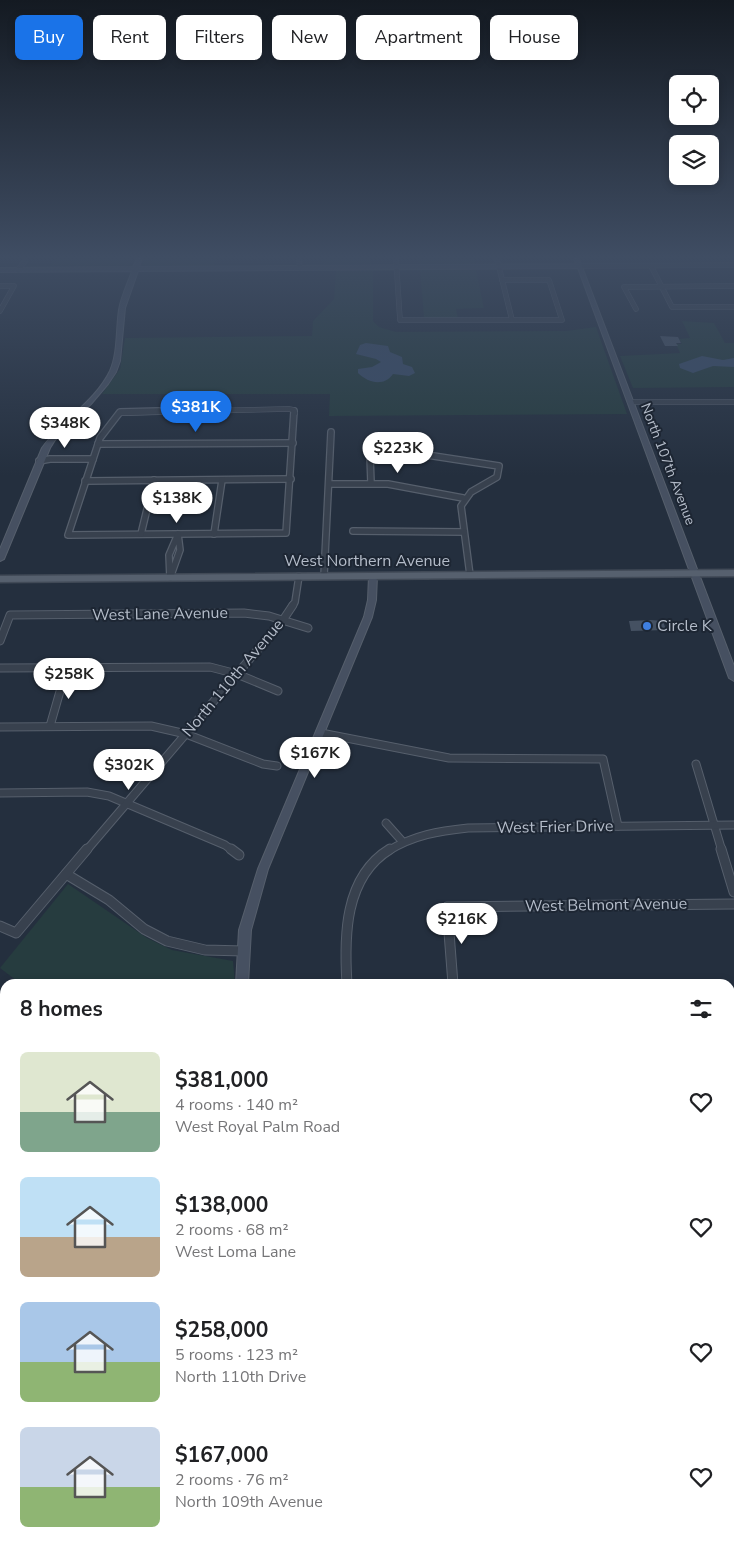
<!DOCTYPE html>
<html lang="en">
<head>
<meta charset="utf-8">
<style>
  body { margin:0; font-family:"Nunito Sans",sans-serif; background:#f6f6f6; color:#202124; height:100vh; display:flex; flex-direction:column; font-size:19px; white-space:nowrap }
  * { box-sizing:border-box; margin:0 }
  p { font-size:16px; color:#757577 }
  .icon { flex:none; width:28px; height:28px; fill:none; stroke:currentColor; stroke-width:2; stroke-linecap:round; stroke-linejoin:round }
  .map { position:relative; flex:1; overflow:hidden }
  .side { position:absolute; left:0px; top:979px; width:735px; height:571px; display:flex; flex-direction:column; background:#fff; border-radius:15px 15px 0 0; box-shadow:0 2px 8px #0003 }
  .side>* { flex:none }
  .guide { position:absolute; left:15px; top:15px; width:705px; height:45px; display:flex; gap:10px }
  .fabs { position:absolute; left:669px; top:75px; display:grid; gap:10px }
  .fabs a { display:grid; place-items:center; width:50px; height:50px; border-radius:8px; background:#fff; box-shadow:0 2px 8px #0003; font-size:25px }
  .price { position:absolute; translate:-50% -42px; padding:0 11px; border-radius:18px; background:#fff; color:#222; font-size:16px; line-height:32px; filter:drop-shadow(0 1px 2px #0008) }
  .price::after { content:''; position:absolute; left:50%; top:30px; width:15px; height:11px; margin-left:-8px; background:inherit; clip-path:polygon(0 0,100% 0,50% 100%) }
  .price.selected { background:#1a73e8; color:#fff }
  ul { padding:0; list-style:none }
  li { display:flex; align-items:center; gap:15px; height:125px; padding:0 20px }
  li span { display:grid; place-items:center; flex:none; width:140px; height:100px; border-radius:8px; color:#555 }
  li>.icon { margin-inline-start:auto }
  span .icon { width:60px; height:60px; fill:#fffc; stroke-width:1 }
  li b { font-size:21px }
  h2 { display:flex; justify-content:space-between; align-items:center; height:60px; padding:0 20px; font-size:21px }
  .chip { padding:0 18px; border-radius:8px; background:#fff; box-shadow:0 2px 8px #0003; font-size:18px; line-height:45px }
  .chip.selected { background:#1a73e8; color:#fff }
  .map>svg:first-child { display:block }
</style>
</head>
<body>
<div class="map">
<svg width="734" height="1549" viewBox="0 0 734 1549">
  <rect width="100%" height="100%" fill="#242f3e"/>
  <!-- green -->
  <g fill="#263c3f">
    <path d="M 54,259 L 132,259 L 129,266 L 49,267 Z"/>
    <path d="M 144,259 L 215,259 L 213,266 L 146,266 L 143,265 Z"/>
    <path d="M 323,259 L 369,259 L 372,264 L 324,264 Z"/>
    <path d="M 419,259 L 474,259 L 475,264 L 419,265 Z"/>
    <path d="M 373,270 L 373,321 L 379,327 L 396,332 L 566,331 L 596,327 L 627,414 L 329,416 L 330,394 L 102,394 L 120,369 L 125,338 L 312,336 L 313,321 L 334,299 L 336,271 Z"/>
    <path d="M 420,270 L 476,270 L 484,308 L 456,309 L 458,318 L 424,318 Z"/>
    <path d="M 682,321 L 714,323 L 725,343 L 734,343 L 734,387 L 633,388 L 620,356 L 680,353 L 676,344 L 682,344 L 679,339 L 690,338 Z"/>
    <path d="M 68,884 L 147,938 L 172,950 L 233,961 L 235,984 L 21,984 L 0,968 Z"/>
  </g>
  <!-- water -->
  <g fill="#394c67">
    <path d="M 366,343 L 388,346 L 390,352 L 402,357 L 403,364 L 412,367 L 415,373 L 409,376 L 393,374 C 384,387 368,383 358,373 L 358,369 L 372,367 L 381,362 L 376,359 L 356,354 L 360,345 Z"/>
    <path d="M 702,356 L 723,360 L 734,358 L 734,367 L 713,366 L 693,373 L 680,368 L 679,364 Z"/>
  </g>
  <!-- building -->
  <g fill="#455162">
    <path d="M 660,336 L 678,337 L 681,343 L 676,343 L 678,346 L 665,346 Z"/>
    <path d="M 651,620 L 663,621 L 666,630 L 631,631 L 629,621 Z"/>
  </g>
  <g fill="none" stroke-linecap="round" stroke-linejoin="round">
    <defs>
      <g id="street-far4">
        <path d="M 299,259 L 300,268"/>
        <path d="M 396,259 L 400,320 L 562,320 L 549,280 L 502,280"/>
        <path d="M 497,259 L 512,320"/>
        <path d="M 580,266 L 734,265"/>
        <path d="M 651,266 L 672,307 L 734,307"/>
        <path d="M 18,270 L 25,261"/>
        <path d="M 0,286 L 14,286 L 0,311"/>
        <path d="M 636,309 L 624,287 L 734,286"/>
        <path d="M 630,402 L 734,402"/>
        <path d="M 120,413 L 289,409 L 294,410 L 295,413"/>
      </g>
      <g id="street-far3">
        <path d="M 159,411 L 120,412 L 100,438 L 68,535 L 286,533 L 294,411"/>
        <path d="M 98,444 L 293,443"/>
        <path d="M 39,461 L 50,459 L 93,459"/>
        <path d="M 85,481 L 291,479"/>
        <path d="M 371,483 L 370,456 L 375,453 L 414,453 L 499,466 L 497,477 L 471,492 L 461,506 L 470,575"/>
        <path d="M 329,484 L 388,484 L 463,498"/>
        <path d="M 353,531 L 464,532"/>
        <path d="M 141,534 L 154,480"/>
        <path d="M 178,534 L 180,550 L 170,578 L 169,555 Z"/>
        <path d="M 214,534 L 222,480"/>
        <path d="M 324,576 L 331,432"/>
        <path d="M 292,606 L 295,602 L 299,576"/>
      </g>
      <g id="street-far2">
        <path d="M 0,641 L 10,615 L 244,613 L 269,616 L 308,628"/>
        <path d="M 0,668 L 210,667 L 237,674 L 278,691"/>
        <path d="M 50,726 L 67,667"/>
        <path d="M 0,727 L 151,726 L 186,734 L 263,764 L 277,766"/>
        <path d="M 321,733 L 449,758 L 603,759 L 618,826"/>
        <path d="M 696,764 L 722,851"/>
        <path d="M 0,793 L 87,792 L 109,796 L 225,845 L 233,851"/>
        <path d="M 386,823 L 402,841"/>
        <path d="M 86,851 L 283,620 L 293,605"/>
        <path d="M 388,851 C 414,835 439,831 468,828 L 734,825"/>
      </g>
      <g id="street-far1">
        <path d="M 231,849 L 239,855"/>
        <path d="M 721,849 L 734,892"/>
        <path d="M 66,874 L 109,900 L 144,929 L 167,941 L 205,950 L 244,951"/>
        <path d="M 0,926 L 16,933 L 87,849"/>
        <path d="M 347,984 C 344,937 344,877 390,849"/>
        <path d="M 453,984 L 447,907 L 734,904"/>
        <path d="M 730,993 L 734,993"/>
        <path d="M 0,1044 L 5,1047"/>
        <path d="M 730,1097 L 734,1097"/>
      </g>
      <g id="street">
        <path d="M 0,1201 L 5,1204"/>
        <path d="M 730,1217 L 734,1217"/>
        <path d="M 0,1363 L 5,1363"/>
        <path d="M 730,1363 L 734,1363"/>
      </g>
      <g id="secondary">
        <path d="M 137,259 L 142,259 L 139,267 L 576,264 L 574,259 L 579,259 L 734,666 L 734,681 L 729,678 L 578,268 L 138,271 L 125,308 L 120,361 L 116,372 L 108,384 L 91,404 L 55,440 L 50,448 L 4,559 L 0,561 L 0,549 L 42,448 C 62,420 95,402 110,371 C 118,353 116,330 119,310 C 121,297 128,283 132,271 L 0,272 L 0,268 L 133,267 Z"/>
        <path d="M 373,573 L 377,576 L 376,600 L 372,617 L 268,869 L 251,930 L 248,984 L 236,984 L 239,930 L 258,869 L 364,617 L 368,600 L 369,576 Z"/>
        <rect x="257" y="1545" width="18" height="4"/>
      </g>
      <path id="primary" d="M 734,570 L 734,576 L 0,582 L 0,576 Z"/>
    </defs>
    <!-- street-far4 casing -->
    <use href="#street-far4" stroke="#565f6c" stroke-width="5.5"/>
    <!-- street-far3 casing -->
    <use href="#street-far3" stroke="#565f6c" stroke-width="8"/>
    <!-- street-far2 casing -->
    <use href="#street-far2" stroke="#565f6c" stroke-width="9"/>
    <!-- street-far1 casing -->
    <use href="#street-far1" stroke="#565f6c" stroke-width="11"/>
    <!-- street casing -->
    <use href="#street" stroke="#565f6c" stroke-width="14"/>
    <!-- secondary casing -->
    <use href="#secondary" stroke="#565f6c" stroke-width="2"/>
    <!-- primary casing -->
    <use href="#primary" stroke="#414a57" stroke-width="3"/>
    <!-- street-far4 -->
    <use href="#street-far4" stroke="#38414e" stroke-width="4.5"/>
    <!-- street-far3 -->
    <use href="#street-far3" stroke="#38414e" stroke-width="5.5"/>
    <!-- street-far2 -->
    <use href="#street-far2" stroke="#38414e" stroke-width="7"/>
    <!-- street-far1 -->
    <use href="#street-far1" stroke="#38414e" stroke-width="9"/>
    <!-- street -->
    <use href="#street" stroke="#38414e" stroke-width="11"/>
    <!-- secondary -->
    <use href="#secondary" fill="#465061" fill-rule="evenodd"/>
    <!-- primary -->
    <use href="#primary" fill="#56606e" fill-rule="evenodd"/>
  </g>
  <!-- sky -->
  <linearGradient id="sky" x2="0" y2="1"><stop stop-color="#141a22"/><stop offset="0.54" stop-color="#3f4d63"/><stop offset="1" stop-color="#3f4d63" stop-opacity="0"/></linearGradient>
  <rect width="734" height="476" fill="url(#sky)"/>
  <!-- markers -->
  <circle fill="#3f7fe0" stroke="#1d2633" stroke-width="2" cx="647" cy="626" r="5"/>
  <g text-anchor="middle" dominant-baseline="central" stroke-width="4" stroke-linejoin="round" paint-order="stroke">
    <!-- far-street labels -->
    <g font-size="14" fill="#b4bcc9" stroke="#1d2633">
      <text transform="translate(668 464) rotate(69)">North 107th Avenue</text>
    </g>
    <!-- street labels -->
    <g font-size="16" fill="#b4bcc9" stroke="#1d2633">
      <text x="367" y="561">West Northern Avenue</text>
      <text transform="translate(160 614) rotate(-1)">West Lane Avenue</text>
      <text transform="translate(233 678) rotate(-50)">North 110th Avenue</text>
      <text transform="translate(555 827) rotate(-1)">West Frier Drive</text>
      <text transform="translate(606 905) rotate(-1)">West Belmont Avenue</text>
    </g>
    <!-- poi labels -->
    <g font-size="16" fill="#b4bcc9" stroke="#1d2633" text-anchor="start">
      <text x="657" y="626">Circle K</text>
    </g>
  </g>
</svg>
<div class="fabs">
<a><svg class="icon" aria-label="locate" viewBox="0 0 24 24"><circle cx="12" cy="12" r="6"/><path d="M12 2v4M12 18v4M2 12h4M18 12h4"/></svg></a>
<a><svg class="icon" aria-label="layers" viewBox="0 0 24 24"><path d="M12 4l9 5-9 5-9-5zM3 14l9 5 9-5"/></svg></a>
</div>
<b class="price selected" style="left:196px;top:433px">$381K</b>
<b class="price" style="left:65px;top:449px">$348K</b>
<b class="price" style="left:398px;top:474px">$223K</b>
<b class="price" style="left:177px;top:524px">$138K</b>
<b class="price" style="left:69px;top:700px">$258K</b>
<b class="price" style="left:315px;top:779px">$167K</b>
<b class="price" style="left:129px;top:791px">$302K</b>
<b class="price" style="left:462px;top:945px">$216K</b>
<div class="guide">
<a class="chip selected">Buy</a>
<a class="chip">Rent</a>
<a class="chip">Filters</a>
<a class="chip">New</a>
<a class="chip">Apartment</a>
<a class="chip">House</a>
</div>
<section class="side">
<h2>8 homes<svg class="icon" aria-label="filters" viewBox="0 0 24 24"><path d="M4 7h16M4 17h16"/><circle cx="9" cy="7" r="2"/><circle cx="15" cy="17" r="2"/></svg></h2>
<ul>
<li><span style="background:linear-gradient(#dfe7d0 60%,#7fa58c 0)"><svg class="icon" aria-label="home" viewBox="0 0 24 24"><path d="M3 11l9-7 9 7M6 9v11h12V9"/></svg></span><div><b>$381,000</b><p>4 rooms · 140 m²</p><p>West Royal Palm Road</p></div><svg class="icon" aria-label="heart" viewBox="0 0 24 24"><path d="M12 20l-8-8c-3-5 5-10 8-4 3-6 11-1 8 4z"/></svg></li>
<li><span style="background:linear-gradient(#bfe0f5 60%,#b9a48a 0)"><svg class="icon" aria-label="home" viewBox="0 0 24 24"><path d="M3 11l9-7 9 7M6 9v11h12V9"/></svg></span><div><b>$138,000</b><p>2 rooms · 68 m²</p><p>West Loma Lane</p></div><svg class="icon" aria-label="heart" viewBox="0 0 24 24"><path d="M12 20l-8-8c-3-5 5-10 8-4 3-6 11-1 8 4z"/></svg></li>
<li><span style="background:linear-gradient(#a9c7e8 60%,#8fb573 0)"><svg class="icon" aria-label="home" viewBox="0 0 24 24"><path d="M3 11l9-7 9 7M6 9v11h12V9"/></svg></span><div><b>$258,000</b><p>5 rooms · 123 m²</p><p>North 110th Drive</p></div><svg class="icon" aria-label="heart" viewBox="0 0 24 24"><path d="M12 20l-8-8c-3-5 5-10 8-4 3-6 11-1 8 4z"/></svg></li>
<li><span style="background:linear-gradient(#c9d6e8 60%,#8fb573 0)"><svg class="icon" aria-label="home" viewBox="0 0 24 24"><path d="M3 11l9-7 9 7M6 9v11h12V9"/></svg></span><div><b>$167,000</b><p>2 rooms · 76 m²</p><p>North 109th Avenue</p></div><svg class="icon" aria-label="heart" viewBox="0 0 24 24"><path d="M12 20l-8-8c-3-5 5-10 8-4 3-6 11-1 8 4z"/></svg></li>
</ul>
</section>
</div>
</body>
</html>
